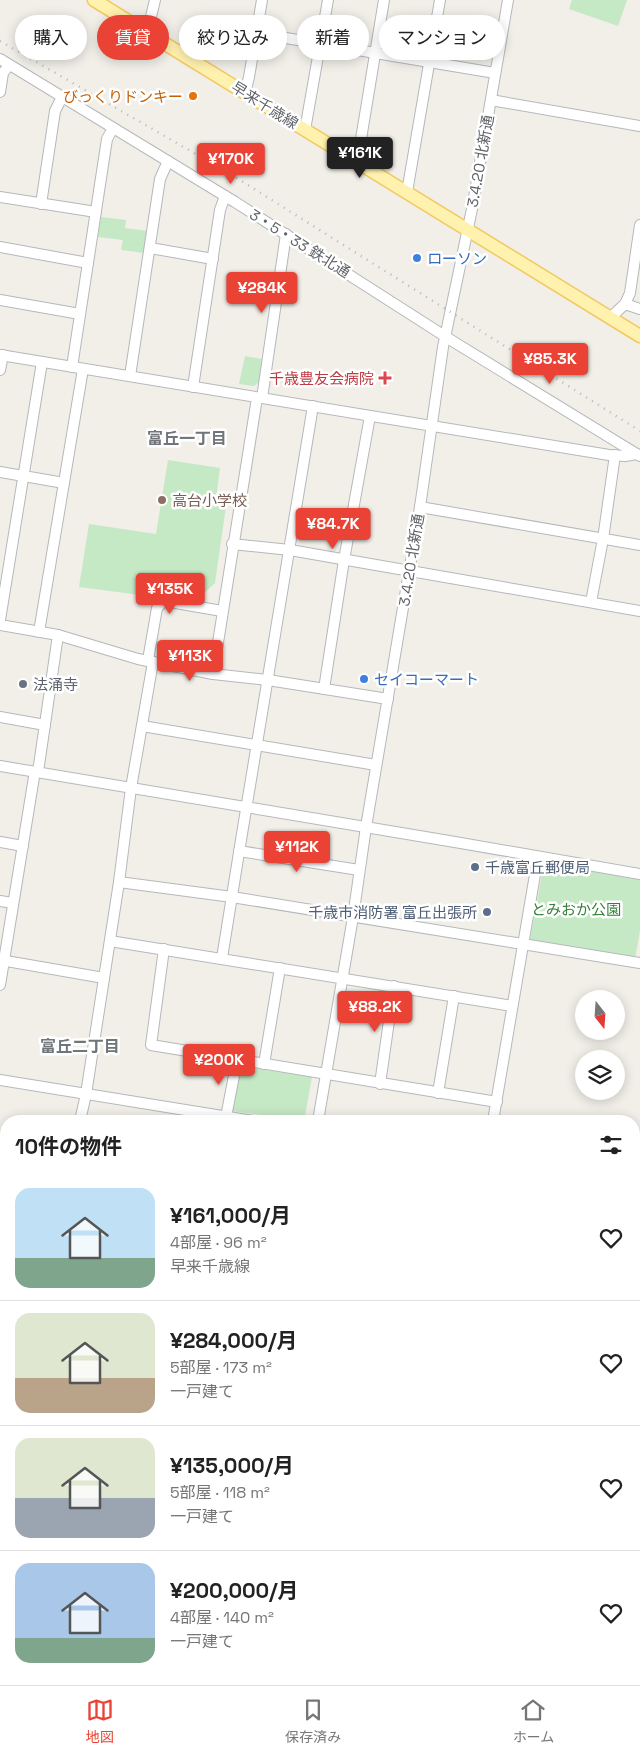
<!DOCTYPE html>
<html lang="ja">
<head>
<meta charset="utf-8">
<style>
  body { margin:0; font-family:"Space Grotesk","Noto Sans JP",sans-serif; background:#f6f6f6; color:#222; height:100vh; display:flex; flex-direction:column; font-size:19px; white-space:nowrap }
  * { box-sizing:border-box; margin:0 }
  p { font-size:16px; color:#767676 }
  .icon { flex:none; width:28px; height:28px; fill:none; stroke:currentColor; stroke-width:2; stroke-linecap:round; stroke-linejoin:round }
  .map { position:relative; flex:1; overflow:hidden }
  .panel { position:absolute; left:0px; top:1115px; width:640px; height:570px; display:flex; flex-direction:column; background:#fff; border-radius:20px 20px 0 0; box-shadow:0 2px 12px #0003 }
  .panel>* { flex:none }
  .top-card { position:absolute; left:15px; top:15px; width:610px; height:45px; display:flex; gap:10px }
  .needle { width:32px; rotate:163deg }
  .controls { position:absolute; left:575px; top:990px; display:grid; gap:10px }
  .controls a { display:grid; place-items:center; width:50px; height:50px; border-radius:50%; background:#fff; box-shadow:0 2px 12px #0003; font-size:25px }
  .price { position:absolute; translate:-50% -42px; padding:0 11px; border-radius:5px; background:#ea4335; color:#fff; font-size:16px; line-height:32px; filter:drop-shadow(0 1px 2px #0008) }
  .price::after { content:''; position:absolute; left:50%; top:30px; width:15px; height:11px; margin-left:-8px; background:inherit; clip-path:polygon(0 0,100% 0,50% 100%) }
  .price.selected { background:#222; color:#fff }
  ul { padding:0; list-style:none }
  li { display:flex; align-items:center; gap:15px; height:125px; padding:0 15px }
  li+li { border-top:1px solid #e0e0e0 }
  li span { display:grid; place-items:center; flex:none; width:140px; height:100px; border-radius:15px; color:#555 }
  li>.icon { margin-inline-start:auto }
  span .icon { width:60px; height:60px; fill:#fffc; stroke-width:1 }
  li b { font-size:21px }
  h2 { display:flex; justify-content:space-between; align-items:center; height:60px; padding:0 15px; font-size:21px }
  .chip { padding:0 18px; border-radius:22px; background:#fff; box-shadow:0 2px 12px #0003; font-size:18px; line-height:45px }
  .chip.selected { background:#ea4335; color:#fff }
  .menu { display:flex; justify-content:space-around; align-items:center; height:70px; border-top:1px solid #e0e0e0; background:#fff; font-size:14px; color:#767676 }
  .menu a { display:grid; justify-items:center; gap:2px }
  .menu .selected { color:#ea4335 }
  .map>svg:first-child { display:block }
</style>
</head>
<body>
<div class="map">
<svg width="640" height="1685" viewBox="0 0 640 1685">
  <rect width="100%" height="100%" fill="#f1efe8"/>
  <!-- green -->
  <g fill="#c5e8c5">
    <path d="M 572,0 L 627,0 L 618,26 L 569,9 Z"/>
    <path d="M 101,217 L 126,220 L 125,228 L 148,231 L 145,253 L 121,250 L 123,240 L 98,237 Z"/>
    <path d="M 245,356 L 262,359 L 259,382 L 254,386 L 239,384 Z"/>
    <path d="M 168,460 L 220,468 L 216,498 L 227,499 L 215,583 L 198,599 L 150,591 L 148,596 L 79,587 L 89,524 L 156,534 Z"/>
    <path d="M 544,863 L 640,880 L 640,931 L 635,958 L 530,941 Z"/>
    <path d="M 240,1066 L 312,1077 L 304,1121 L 232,1111 Z"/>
    <path d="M 634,1294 L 640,1295 L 640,1320 L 634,1358 Z"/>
    <path d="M 0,1326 L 6,1328 L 6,1582 L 0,1616 Z"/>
    <path d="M 640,1433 L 640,1512 L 634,1505 L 634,1474 Z"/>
    <path d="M 411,1679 L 455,1679 L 454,1685 L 410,1685 Z"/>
  </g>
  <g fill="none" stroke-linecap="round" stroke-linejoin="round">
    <defs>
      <g id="minor">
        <path d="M 147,33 L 155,0"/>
        <path d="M 256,33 L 495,73"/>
        <path d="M 0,59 L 235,202 L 454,342 L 640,456"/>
        <path d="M 0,92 L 3,73 L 9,65"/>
        <path d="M 245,93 L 249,77 L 262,0"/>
        <path d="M 491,100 L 640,126"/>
        <path d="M 305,130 L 328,0"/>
        <path d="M 352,158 L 360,145 L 384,0"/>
        <path d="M 407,192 L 440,0"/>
        <path d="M 0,197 L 96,212"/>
        <path d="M 41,204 L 55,111 L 62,97"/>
        <path d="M 0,247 L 88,263"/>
        <path d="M 150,248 L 213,259"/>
        <path d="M 0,300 L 80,314"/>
        <path d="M 625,304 L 640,309"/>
        <path d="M 611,317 L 625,304 L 630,293 L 640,225"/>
        <path d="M 0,355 L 609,455 L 625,456 L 637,454"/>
        <path d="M 72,367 L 107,139 L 113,128"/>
        <path d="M 0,370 L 3,355"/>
        <path d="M 130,376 L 160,179 L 168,161"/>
        <path d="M 193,387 L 220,210 L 225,196"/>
        <path d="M 262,398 L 286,234"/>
        <path d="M 0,472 L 64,483"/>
        <path d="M 420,507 L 640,545"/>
        <path d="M 232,544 L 290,550 L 640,611"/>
        <path d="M 591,602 L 603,539 L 615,455"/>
        <path d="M 0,620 L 42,362"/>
        <path d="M 0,625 L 58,635 L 138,659 L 213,674 L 268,680 L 388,699"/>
        <path d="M 39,632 L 83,369"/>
        <path d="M 148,660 L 157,608 L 164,601 L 222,611"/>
        <path d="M 213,674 L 257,398"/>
        <path d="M 324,689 L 344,560 L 370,416"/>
        <path d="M 0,717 L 45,725"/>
        <path d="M 142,726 L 376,765"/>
        <path d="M 0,766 L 449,841 L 640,874"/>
        <path d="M 38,772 L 58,635"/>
        <path d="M 0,842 L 23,846"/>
        <path d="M 239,851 L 359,870"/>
        <path d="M 119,882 L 232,897 L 640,963"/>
        <path d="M 0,901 L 13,903"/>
        <path d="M 110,941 L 512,1006"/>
        <path d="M 164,949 L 151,1045 L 497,1102"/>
        <path d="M 222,958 C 251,774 283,591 313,406"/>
        <path d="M 0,960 L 104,978"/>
        <path d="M 0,985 L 35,771"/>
        <path d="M 264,1064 L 280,968"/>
        <path d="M 0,1080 L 253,1121"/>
        <path d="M 380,1084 L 394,986"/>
        <path d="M 438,1093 L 454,996"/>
        <path d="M 226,1117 L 237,1060"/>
        <path d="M 80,1121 L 86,1094 L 119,882 L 131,788 L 153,662"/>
        <path d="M 318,1121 L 353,917 L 366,827 L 420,507 L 443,347 L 472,209 L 508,0"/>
        <path d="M 493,1121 L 538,857"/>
        <path d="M 634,1184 L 640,1185"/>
        <path d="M 634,1288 L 640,1290"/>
        <path d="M 634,1417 L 640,1363"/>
        <path d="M 634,1519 L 640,1520"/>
        <path d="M 634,1634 L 640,1635"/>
        <path d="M 226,1685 L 227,1679"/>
        <path d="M 277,1685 L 278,1679"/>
        <path d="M 406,1685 L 407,1679"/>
        <path d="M 458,1685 L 459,1679"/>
        <path d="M 527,1685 L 528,1679"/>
        <path d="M 590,1685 L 591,1679"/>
      </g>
      <path id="major" d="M 94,0 L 640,336"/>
    </defs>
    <!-- minor casing -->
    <use href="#minor" stroke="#b5b8bc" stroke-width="12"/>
    <!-- major casing -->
    <use href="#major" stroke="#f2c960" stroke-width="15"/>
    <!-- minor -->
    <use href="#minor" stroke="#fff" stroke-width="10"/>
    <!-- major -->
    <use href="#major" stroke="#fff2af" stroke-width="12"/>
    <!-- rail -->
    <path stroke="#b6b7b8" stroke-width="2.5" stroke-dasharray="1 6" stroke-linecap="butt" d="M 0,41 L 232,175 L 640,431"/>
  </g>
  <!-- markers -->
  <circle fill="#e8710a" stroke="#fff" stroke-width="2" cx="193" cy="96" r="5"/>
  <g fill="#3f7fe0" stroke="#fff" stroke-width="2">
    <circle cx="417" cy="258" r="5"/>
    <circle cx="364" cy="679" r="5"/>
  </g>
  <path fill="#e0444e" stroke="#fff" stroke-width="2" d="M382.5 370.5h5v5h5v5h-5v5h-5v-5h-5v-5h5z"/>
  <circle fill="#8d6e63" stroke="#fff" stroke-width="2" cx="162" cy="500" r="5"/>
  <circle fill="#6b7280" stroke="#fff" stroke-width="2" cx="23" cy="684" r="5"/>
  <g fill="#5c6f8a" stroke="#fff" stroke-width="2">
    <circle cx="475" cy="867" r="5"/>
    <circle cx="487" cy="912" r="5"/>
  </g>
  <g text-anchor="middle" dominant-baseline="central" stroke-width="5" stroke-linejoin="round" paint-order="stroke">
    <!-- food labels -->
    <g font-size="15" fill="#c56008" stroke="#fff" text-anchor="end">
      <text x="183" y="96">びっくりドンキー</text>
    </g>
    <!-- street labels -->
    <g font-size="15" fill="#5f6368" stroke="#fff">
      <text transform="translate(265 105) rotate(32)">早来千歳線</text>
      <text transform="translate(480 161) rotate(-80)">3.4.20 北新通</text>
      <text transform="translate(300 243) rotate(32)">3・5・33 鉄北通</text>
      <text transform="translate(411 560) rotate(-81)">3.4.20 北新通</text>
    </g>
    <!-- shop labels -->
    <g font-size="15" fill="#366cbe" stroke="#fff" text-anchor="start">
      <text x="427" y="258">ローソン</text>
      <text x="374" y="679">セイコーマート</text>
    </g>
    <!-- health labels -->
    <g font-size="15" fill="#be3a42" stroke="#fff" text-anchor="end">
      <text x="374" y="378">千歳豊友会病院</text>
    </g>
    <!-- education labels -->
    <g font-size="15" fill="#785e54" stroke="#fff" text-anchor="start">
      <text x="172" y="500">高台小学校</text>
    </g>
    <!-- worship labels -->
    <g font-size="15" fill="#5b616d" stroke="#fff" text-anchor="start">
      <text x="33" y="684">法涌寺</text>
    </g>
    <!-- service labels -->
    <g font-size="15" fill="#4e5e75" stroke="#fff" text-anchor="start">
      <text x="485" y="867">千歳富丘郵便局</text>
      <text x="477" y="912" text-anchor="end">千歳市消防署 富丘出張所</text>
    </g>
    <!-- park labels -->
    <g font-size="15" fill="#348238" stroke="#fff">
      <text x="576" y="909">とみおか公園</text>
    </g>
    <!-- neighbourhood labels -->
    <g font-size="16" font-weight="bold" fill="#70757a" stroke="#fff">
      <text x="187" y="438">富丘一丁目</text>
      <text x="80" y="1046">富丘二丁目</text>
    </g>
  </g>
</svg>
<div class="controls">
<a><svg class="needle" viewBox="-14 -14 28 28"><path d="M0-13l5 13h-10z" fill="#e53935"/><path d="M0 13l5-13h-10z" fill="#767676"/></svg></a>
<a><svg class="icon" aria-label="layers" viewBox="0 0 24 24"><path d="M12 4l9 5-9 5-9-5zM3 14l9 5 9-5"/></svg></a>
</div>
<b class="price selected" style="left:360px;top:179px">¥161K</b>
<b class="price" style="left:231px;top:185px">¥170K</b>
<b class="price" style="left:262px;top:314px">¥284K</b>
<b class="price" style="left:550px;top:385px">¥85.3K</b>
<b class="price" style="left:333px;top:550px">¥84.7K</b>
<b class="price" style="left:170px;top:615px">¥135K</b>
<b class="price" style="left:190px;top:682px">¥113K</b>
<b class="price" style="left:297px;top:873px">¥112K</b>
<b class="price" style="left:375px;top:1033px">¥88.2K</b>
<b class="price" style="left:219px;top:1086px">¥200K</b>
<div class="top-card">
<a class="chip">購入</a>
<a class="chip selected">賃貸</a>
<a class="chip">絞り込み</a>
<a class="chip">新着</a>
<a class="chip">マンション</a>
</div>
<section class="panel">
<h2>10件の物件<svg class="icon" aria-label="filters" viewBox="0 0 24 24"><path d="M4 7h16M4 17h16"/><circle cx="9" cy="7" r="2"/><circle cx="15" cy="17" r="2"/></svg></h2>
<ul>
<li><span style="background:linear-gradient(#bfe0f5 70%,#7fa58c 0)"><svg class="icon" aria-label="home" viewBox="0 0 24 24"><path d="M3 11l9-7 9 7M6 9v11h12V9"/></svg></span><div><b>¥161,000/月</b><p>4部屋 · 96 m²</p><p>早来千歳線</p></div><svg class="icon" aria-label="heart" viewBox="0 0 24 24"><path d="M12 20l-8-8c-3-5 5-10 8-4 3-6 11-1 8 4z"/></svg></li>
<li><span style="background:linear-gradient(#dfe7d0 65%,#b9a48a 0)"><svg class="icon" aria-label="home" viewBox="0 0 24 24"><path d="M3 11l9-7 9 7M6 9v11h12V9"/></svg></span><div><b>¥284,000/月</b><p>5部屋 · 173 m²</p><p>一戸建て</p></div><svg class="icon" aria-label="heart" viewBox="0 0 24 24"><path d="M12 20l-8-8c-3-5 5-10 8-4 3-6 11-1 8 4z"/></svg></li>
<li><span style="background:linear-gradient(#dfe7d0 60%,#9aa5b1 0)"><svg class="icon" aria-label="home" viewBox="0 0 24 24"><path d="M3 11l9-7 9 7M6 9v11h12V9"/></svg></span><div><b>¥135,000/月</b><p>5部屋 · 118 m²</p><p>一戸建て</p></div><svg class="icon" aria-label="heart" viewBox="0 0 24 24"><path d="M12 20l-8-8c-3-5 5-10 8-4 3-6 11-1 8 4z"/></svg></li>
<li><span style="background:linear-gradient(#a9c7e8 75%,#7fa58c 0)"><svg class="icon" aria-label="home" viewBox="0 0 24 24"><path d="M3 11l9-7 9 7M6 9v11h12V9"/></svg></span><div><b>¥200,000/月</b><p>4部屋 · 140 m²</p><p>一戸建て</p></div><svg class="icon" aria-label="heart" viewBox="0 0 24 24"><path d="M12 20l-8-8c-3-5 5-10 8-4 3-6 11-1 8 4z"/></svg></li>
</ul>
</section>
</div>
<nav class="menu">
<a class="selected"><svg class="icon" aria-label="map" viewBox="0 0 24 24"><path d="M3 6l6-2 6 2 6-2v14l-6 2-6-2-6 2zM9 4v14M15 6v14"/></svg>地図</a>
<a><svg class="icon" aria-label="saved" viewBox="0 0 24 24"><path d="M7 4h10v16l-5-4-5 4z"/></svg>保存済み</a>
<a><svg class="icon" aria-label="home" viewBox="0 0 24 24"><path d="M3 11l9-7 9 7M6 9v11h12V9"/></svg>ホーム</a>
</nav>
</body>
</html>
